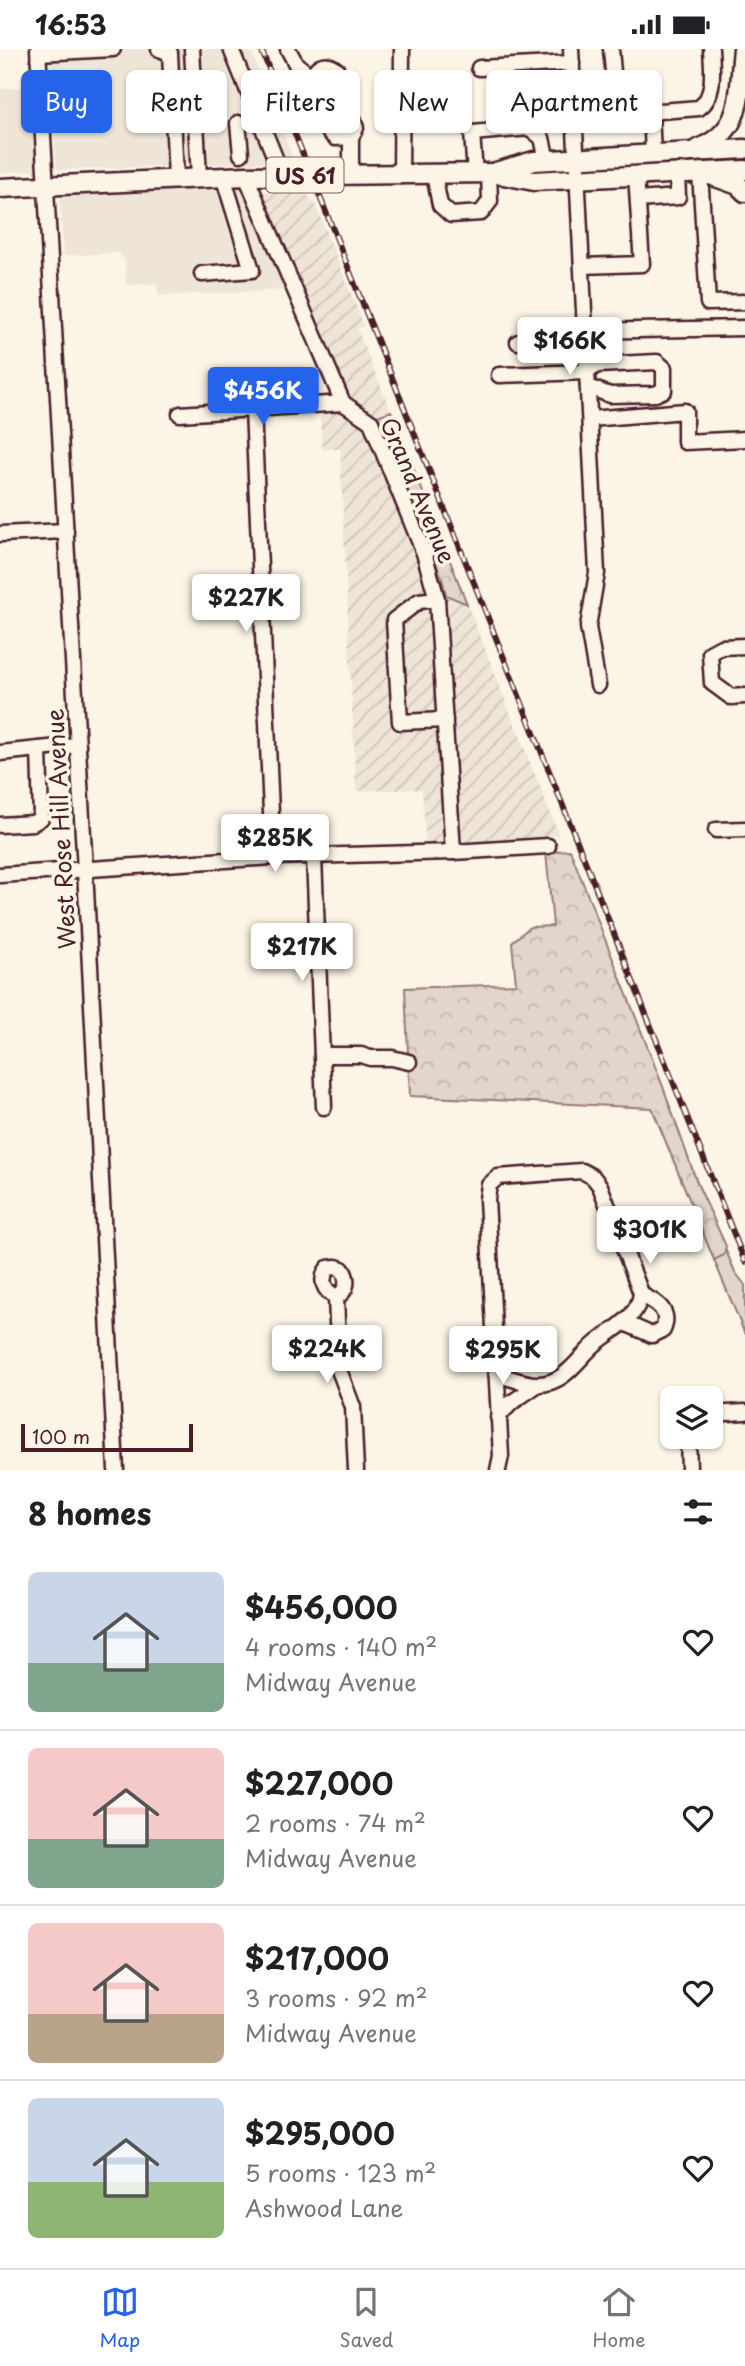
<!DOCTYPE html>
<html lang="en">
<head>
<meta charset="utf-8">
<style>
  body { margin:0; font-family:"Playpen Sans",sans-serif; background:#f6f6f6; color:#202124; height:100vh; display:flex; flex-direction:column; font-size:26px; white-space:nowrap }
  * { box-sizing:border-box; margin:0 }
  p { font-size:23px; color:#757577 }
  .icon { flex:none; width:38px; height:38px; fill:none; stroke:currentColor; stroke-width:2; stroke-linecap:round; stroke-linejoin:round }
  .map { position:relative; height:1421px; overflow:hidden }
  .side { display:flex; flex-direction:column; background:#fff; flex:1 }
  .side>* { flex:none }
  .hud { position:absolute; left:21px; top:21px; width:704px; height:63px; display:flex; gap:14px }
  .fabs { position:absolute; left:660px; top:1337px; display:grid; gap:14px }
  .fabs a { display:grid; place-items:center; width:63px; height:63px; border-radius:10px; background:#fff; box-shadow:0 2px 5px #0004; font-size:35px }
  .scale { position:absolute; left:21px; bottom:18px; width:172px; box-sizing:border-box; padding-left:7px; border:4px solid #4a1f2b; border-top:0; font-size:19px; line-height:24px; white-space:nowrap; color:#4a1f2b; -webkit-text-stroke:5px #fcf5e5; paint-order:stroke }
  .price { position:absolute; translate:-50% -60px; padding:0 16px; border-radius:7px; background:#fff; color:#222; font-size:23px; line-height:46px; filter:drop-shadow(0 2px 4px #0008) }
  .price::after { content:''; position:absolute; left:50%; top:42px; width:21px; height:16px; margin-left:-10px; background:inherit; clip-path:polygon(0 0,100% 0,50% 100%) }
  .price.selected { background:#2563eb; color:#fff }
  ul { padding:0; list-style:none }
  li { display:flex; align-items:center; gap:21px; height:175px; padding:0 28px }
  li+li { border-top:2px solid #e0e0e0 }
  li span { display:grid; place-items:center; flex:none; width:196px; height:140px; border-radius:10px; color:#555 }
  li>.icon { margin-inline-start:auto }
  span .icon { width:84px; height:84px; fill:#fffc; stroke-width:1 }
  li b { font-size:30px }
  h2 { display:flex; justify-content:space-between; align-items:center; height:84px; padding:0 28px; font-size:30px }
  .pill { padding:0 24px; border-radius:10px; background:#fff; box-shadow:0 2px 5px #0004; font-size:24px; line-height:63px }
  .pill.selected { background:#2563eb; color:#fff }
  .status { display:flex; justify-content:space-between; align-items:center; height:49px; padding:0 35px; background:#fff; direction:ltr }
  .status svg { height:19px; fill:currentColor }
  .tab-bar { display:flex; justify-content:space-around; align-items:center; height:98px; border-top:2px solid #e0e0e0; background:#fff; font-size:19px; color:#757577 }
  .tab-bar a { display:grid; justify-items:center; gap:4px }
  .tab-bar .selected { color:#2563eb }
  .map>svg:first-child { display:block }
</style>
</head>
<body>
<div class="status"><b>16:53</b><svg viewBox="0 0 49 12"><path d="M0 12V9h3v3zM5 12V6h3v6zM10 12V3h3v9zM15 12V0h3v12zM26 1h20v11H26zM47 4h2v5h-2z"/></svg></div>
<div class="map">
<svg width="745" height="1421" viewBox="0 0 745 1421">
  <defs>
    <pattern id="industrial-furrows" width="10" height="10" patternUnits="userSpaceOnUse" patternTransform="scale(1.75)"><rect width="10" height="10" fill="#eee5d7"/><path d="M-1 1l2-2M0 10L10 0M9 11l2-2" fill="none" stroke="#cec4b9"/></pattern>
    <pattern id="forest-crowns" width="20" height="18" patternUnits="userSpaceOnUse" patternTransform="scale(1.75)"><rect width="20" height="18" fill="#e2d5ca"/><path d="M2 6a3 3 0 1 1 6 0M12 15a3 3 0 1 1 6 0" fill="none" stroke="#c3b6ae"/></pattern>
  </defs>
  <rect width="100%" height="100%" fill="#fcf5e5"/>
  <filter id="ink" filterUnits="userSpaceOnUse"><feTurbulence type="fractalNoise" baseFrequency=".0143" numOctaves="2"/><feDisplacementMap in="SourceGraphic" scale="14" xChannelSelector="R" yChannelSelector="G"/><feConvolveMatrix kernelMatrix="1 2 1 2 8 2 1 2 1" color-interpolation-filters="sRGB"/></filter>
  <g filter="url(#ink)">
    <!-- built -->
    <g fill="#eee5d7">
      <path d="M 49,0 L 250,0 L 294,112 L 58,121 L 56,117 Z"/>
      <path d="M 31,38 L 36,115 L 34,121 L 0,124 L 0,40 Z"/>
      <path d="M 241,138 L 247,141 L 286,241 L 158,247 L 157,235 L 126,236 L 125,211 L 118,204 L 63,207 L 60,153 L 61,149 L 65,147 Z"/>
    </g>
    <!-- industrial -->
    <g fill="url(#industrial-furrows)">
      <path d="M 264,142 L 305,143 L 315,155 L 364,277 L 357,280 L 391,362 L 377,367 L 358,356 L 345,345 L 263,149 Z"/>
      <path d="M 346,363 L 364,374 L 371,387 L 424,515 L 431,547 L 446,546 L 467,555 L 559,786 L 426,799 L 422,740 L 356,742 L 340,400 L 322,400 L 320,364 Z"/>
    </g>
    <!-- grass -->
    <path fill="#e2d5ca" stroke="#967a7a" stroke-width="2" d="M 726,1202 L 735,1223 L 745,1236 L 745,1285 L 714,1211 Z"/>
    <!-- forest -->
    <g fill="url(#forest-crowns)" stroke="#967a7a" stroke-width="2">
      <path d="M 391,362 L 467,555 L 446,546 L 442,529 L 377,367 Z"/>
      <path d="M 570,801 L 662,1035 L 698,1136 L 726,1197 L 724,1206 L 714,1211 L 652,1059 L 410,1047 L 405,939 L 516,935 L 512,893 L 530,878 L 553,877 L 546,803 Z"/>
    </g>
    <g fill="none" stroke-linecap="round" stroke-linejoin="round">
      <!-- minor-tunnel -->
      <path stroke="#d8cac0" stroke-width="14" stroke-dasharray="14 7" stroke-linecap="butt" d="M 211,76 L 230,74"/>
      <defs>
        <g id="minor">
          <path d="M 38,0 L 85,821 L 116,1421"/>
          <path d="M 159,0 L 170,4 L 176,129"/>
          <path d="M 192,0 L 199,128"/>
          <path d="M 231,0 L 282,126"/>
          <path d="M 288,0 L 296,15 L 312,28"/>
          <path d="M 571,0 L 597,524 L 588,578 L 598,636"/>
          <path d="M 611,0 L 616,57 L 622,65 L 699,59 C 716,47 712,19 711,0"/>
          <path d="M 39,4 L 113,0"/>
          <path d="M 479,19 L 572,14"/>
          <path d="M 40,41 L 68,42 L 72,51 L 73,71"/>
          <path d="M 651,63 L 653,105"/>
          <path d="M 238,74 L 241,105"/>
          <path d="M 351,88 L 335,89 L 329,83 L 312,33 C 313,17 324,10 337,21 L 356,79 L 351,88 L 351,125"/>
          <path d="M 700,123 L 708,254 L 745,253"/>
          <path d="M 475,125 L 472,84 L 530,79 L 542,89 L 547,111"/>
          <path d="M 434,126 L 440,156 L 451,166 L 481,164 L 490,152 L 489,124"/>
          <path d="M 246,127 L 343,354 L 371,373 L 424,504 L 437,550 L 453,803"/>
          <path d="M 401,127 L 402,0"/>
          <path d="M 638,151 L 678,148 L 677,124"/>
          <path d="M 582,217 L 642,215 L 636,126"/>
          <path d="M 202,225 L 252,221 L 223,127"/>
          <path d="M 585,282 L 745,279"/>
          <path d="M 518,293 L 586,289"/>
          <path d="M 499,326 L 587,323 L 597,316 L 657,313 L 664,319 L 664,341 L 655,345 L 610,346 L 588,338"/>
          <path d="M 253,361 L 273,808"/>
          <path d="M 180,365 L 343,354"/>
          <path d="M 590,370 L 685,362 L 685,393 L 745,390"/>
          <path d="M 0,485 L 66,482"/>
          <path d="M 437,550 L 419,552 L 394,571 L 400,673 L 445,671"/>
          <path d="M 745,597 L 721,598 L 710,604 L 712,634 L 731,648 L 745,647"/>
          <path d="M 0,704 L 78,696"/>
          <path d="M 0,776 L 33,774 L 41,769 L 39,700"/>
          <path d="M 716,781 L 745,780"/>
          <path d="M 314,808 L 324,1058"/>
          <path d="M 0,826 L 273,808 L 453,803 L 548,797"/>
          <path d="M 322,1006 L 361,1006 L 370,1009 L 392,1009 L 409,1013"/>
          <path d="M 336,1218 L 342,1220 C 349,1230 348,1242 336,1248 C 324,1242 319,1231 328,1219 Z"/>
          <path d="M 336,1248 L 339,1321 L 353,1358 L 356,1421"/>
          <path d="M 625,1274 L 652,1286 L 663,1281 C 671,1262 657,1253 641,1246"/>
          <path d="M 496,1325 C 507,1328 528,1336 539,1335 C 565,1334 577,1311 595,1295 C 614,1279 638,1270 641,1244 L 600,1137 L 593,1128 L 582,1122 L 498,1128 L 489,1136 L 487,1150 L 501,1407 L 498,1421"/>
          <path d="M 710,1365 L 745,1363"/>
          <path d="M 498,1368 L 511,1354 L 537,1336"/>
          <path d="M 688,1388 L 689,1421"/>
        </g>
        <g id="major">
          <path d="M 698,100 C 745,81 738,44 743,0"/>
          <path d="M 496,123 L 534,112 L 745,100"/>
          <path d="M 710,126 L 738,136 L 745,143"/>
          <path d="M 0,139 L 246,127 L 493,124 L 534,132 L 745,121"/>
        </g>
      </defs>
      <!-- minor casing -->
      <use href="#minor" stroke="#4a1f2b" stroke-width="19"/>
      <!-- major casing -->
      <use href="#major" stroke="#4a1f2b" stroke-width="23"/>
      <!-- minor -->
      <use href="#minor" stroke="#fcf5e5" stroke-width="14"/>
      <!-- major -->
      <use href="#major" stroke="#fcf5e5" stroke-width="18"/>
      <defs>
        <path id="rail" d="M 261,0 L 745,1213"/>
      </defs>
      <!-- rail casing -->
      <use href="#rail" stroke="#4a1f2b" stroke-width="6"/>
      <!-- rail -->
      <use href="#rail" stroke="#fcf5e5" stroke-width="3.5" stroke-dasharray="10" stroke-linecap="butt"/>
    </g>
  </g>
  <g text-anchor="middle" dominant-baseline="central" stroke-width="7" stroke-linejoin="round" paint-order="stroke">
    <!-- shield labels -->
    <rect fill="#fcf5e5" stroke="#7f5f63" stroke-width="2" x="266.5" y="108.5" width="77" height="35" rx="5"/>
    <g font-size="21" font-weight="bold" fill="#4a1f2b">
      <text x="305" y="126">US 61</text>
    </g>
    <!-- street labels -->
    <g font-size="23" fill="#4a1f2b" stroke="#fcf5e5">
      <text transform="translate(419 441) rotate(67)">Grand Avenue</text>
      <text transform="translate(60 780) rotate(-93)">West Rose Hill Avenue</text>
    </g>
  </g>
</svg>
<div class="fabs">
<a><svg class="icon" aria-label="layers" viewBox="0 0 24 24"><path d="M12 4l9 5-9 5-9-5zM3 14l9 5 9-5"/></svg></a>
</div>
<div class="scale">100 m</div>
<b class="price" style="left:570px;top:328px">$166K</b>
<b class="price selected" style="left:263px;top:378px">$456K</b>
<b class="price" style="left:246px;top:585px">$227K</b>
<b class="price" style="left:275px;top:825px">$285K</b>
<b class="price" style="left:302px;top:934px">$217K</b>
<b class="price" style="left:650px;top:1217px">$301K</b>
<b class="price" style="left:327px;top:1336px">$224K</b>
<b class="price" style="left:503px;top:1337px">$295K</b>
<div class="hud">
<a class="pill selected">Buy</a>
<a class="pill">Rent</a>
<a class="pill">Filters</a>
<a class="pill">New</a>
<a class="pill">Apartment</a>
</div>
</div>
<section class="side">
<h2>8 homes<svg class="icon" aria-label="filters" viewBox="0 0 24 24"><path d="M4 7h16M4 17h16"/><circle cx="9" cy="7" r="2"/><circle cx="15" cy="17" r="2"/></svg></h2>
<ul>
<li><span style="background:linear-gradient(#c9d6e8 65%,#7fa58c 0)"><svg class="icon" aria-label="home" viewBox="0 0 24 24"><path d="M3 11l9-7 9 7M6 9v11h12V9"/></svg></span><div><b>$456,000</b><p>4 rooms · 140 m²</p><p>Midway Avenue</p></div><svg class="icon" aria-label="heart" viewBox="0 0 24 24"><path d="M12 20l-8-8c-3-5 5-10 8-4 3-6 11-1 8 4z"/></svg></li>
<li><span style="background:linear-gradient(#f6c9c9 65%,#7fa58c 0)"><svg class="icon" aria-label="home" viewBox="0 0 24 24"><path d="M3 11l9-7 9 7M6 9v11h12V9"/></svg></span><div><b>$227,000</b><p>2 rooms · 74 m²</p><p>Midway Avenue</p></div><svg class="icon" aria-label="heart" viewBox="0 0 24 24"><path d="M12 20l-8-8c-3-5 5-10 8-4 3-6 11-1 8 4z"/></svg></li>
<li><span style="background:linear-gradient(#f6c9c9 65%,#b9a48a 0)"><svg class="icon" aria-label="home" viewBox="0 0 24 24"><path d="M3 11l9-7 9 7M6 9v11h12V9"/></svg></span><div><b>$217,000</b><p>3 rooms · 92 m²</p><p>Midway Avenue</p></div><svg class="icon" aria-label="heart" viewBox="0 0 24 24"><path d="M12 20l-8-8c-3-5 5-10 8-4 3-6 11-1 8 4z"/></svg></li>
<li><span style="background:linear-gradient(#c9d6e8 60%,#8fb573 0)"><svg class="icon" aria-label="home" viewBox="0 0 24 24"><path d="M3 11l9-7 9 7M6 9v11h12V9"/></svg></span><div><b>$295,000</b><p>5 rooms · 123 m²</p><p>Ashwood Lane</p></div><svg class="icon" aria-label="heart" viewBox="0 0 24 24"><path d="M12 20l-8-8c-3-5 5-10 8-4 3-6 11-1 8 4z"/></svg></li>
</ul>
</section>
<nav class="tab-bar">
<a class="selected"><svg class="icon" aria-label="map" viewBox="0 0 24 24"><path d="M3 6l6-2 6 2 6-2v14l-6 2-6-2-6 2zM9 4v14M15 6v14"/></svg>Map</a>
<a><svg class="icon" aria-label="saved" viewBox="0 0 24 24"><path d="M7 4h10v16l-5-4-5 4z"/></svg>Saved</a>
<a><svg class="icon" aria-label="home" viewBox="0 0 24 24"><path d="M3 11l9-7 9 7M6 9v11h12V9"/></svg>Home</a>
</nav>
</body>
</html>
